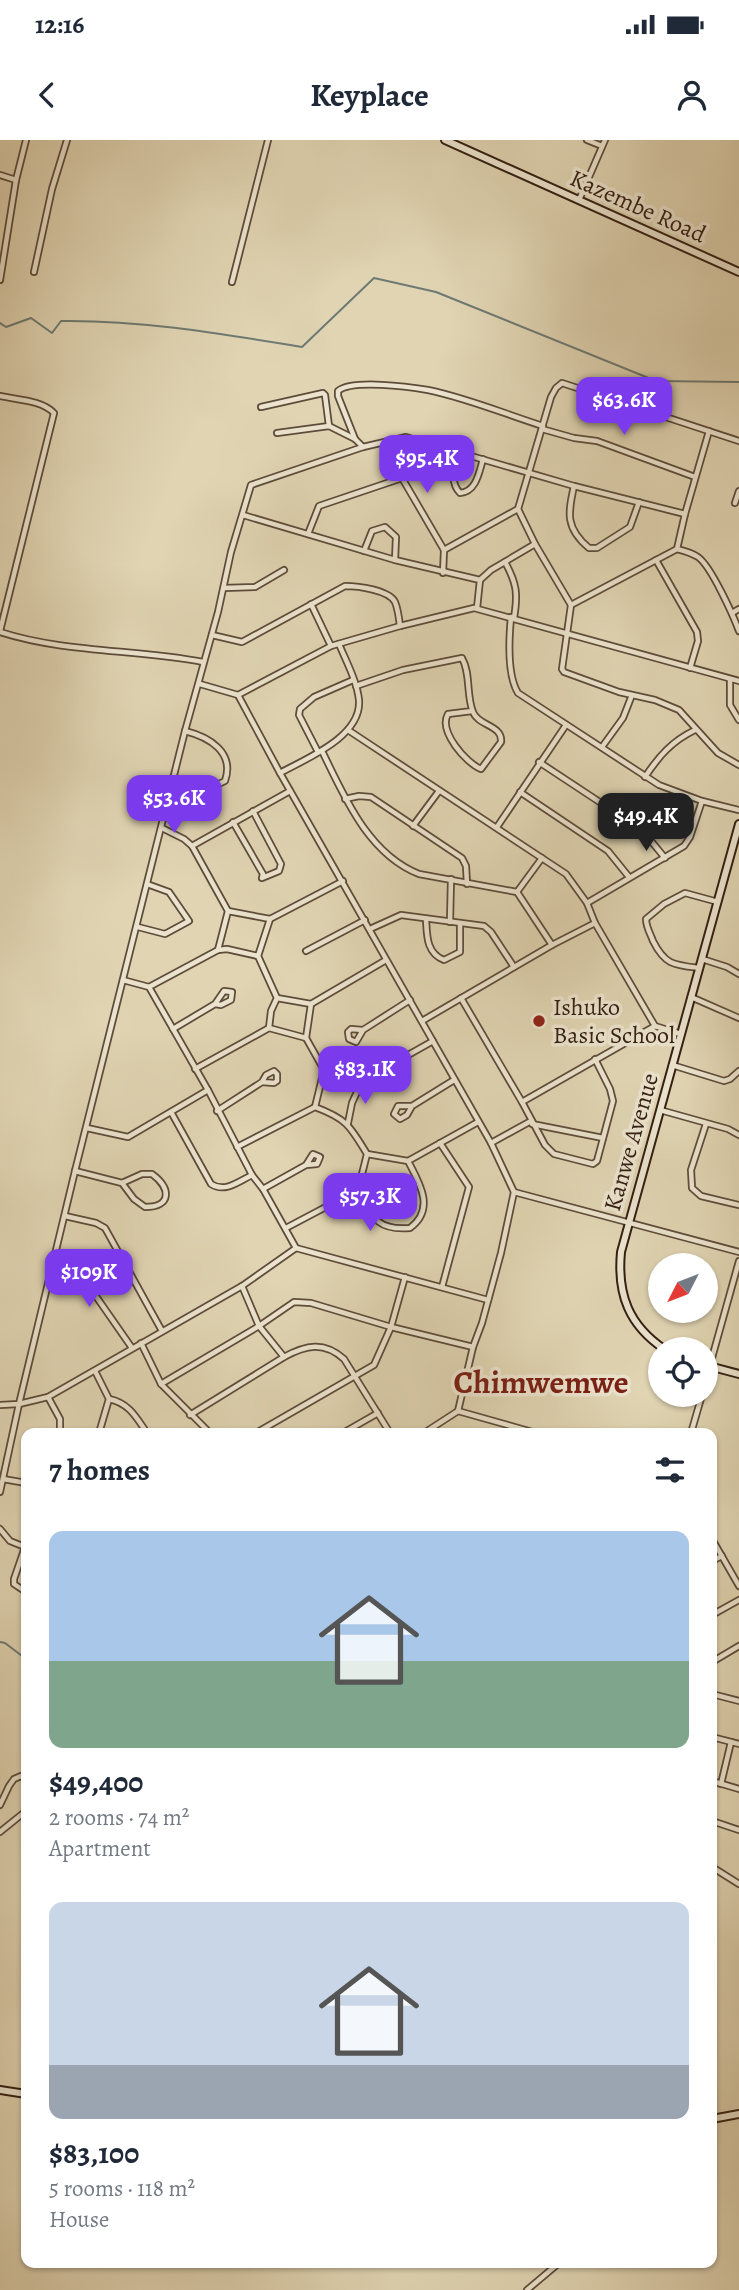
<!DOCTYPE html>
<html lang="en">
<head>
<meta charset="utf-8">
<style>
  body { margin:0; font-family:Alegreya,serif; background:#f2f2f3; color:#1f2937; height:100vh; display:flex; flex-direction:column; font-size:26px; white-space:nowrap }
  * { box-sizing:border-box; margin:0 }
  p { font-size:23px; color:#747a83 }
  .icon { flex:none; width:38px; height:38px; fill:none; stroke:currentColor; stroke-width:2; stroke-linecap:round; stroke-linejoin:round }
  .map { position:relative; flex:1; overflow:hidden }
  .drawer { position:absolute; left:21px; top:1288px; width:696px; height:840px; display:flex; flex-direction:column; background:#fff; border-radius:14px; box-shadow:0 2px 5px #0004 }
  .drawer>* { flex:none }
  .needle { width:46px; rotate:228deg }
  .controls { position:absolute; left:648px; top:1113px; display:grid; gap:14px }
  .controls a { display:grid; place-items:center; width:70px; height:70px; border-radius:50%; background:#fff; box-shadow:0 2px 5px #0004; font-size:35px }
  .price { position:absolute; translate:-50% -60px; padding:0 16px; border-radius:14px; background:#7c3aed; color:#fff; font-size:23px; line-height:46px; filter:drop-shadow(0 2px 4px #0008) }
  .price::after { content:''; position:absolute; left:50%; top:42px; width:21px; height:16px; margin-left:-10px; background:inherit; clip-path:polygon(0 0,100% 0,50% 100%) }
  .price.active { background:#222; color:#fff }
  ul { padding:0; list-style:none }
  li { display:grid; align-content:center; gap:14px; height:371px; padding:0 28px }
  li span { display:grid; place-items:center; height:217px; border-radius:14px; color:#555 }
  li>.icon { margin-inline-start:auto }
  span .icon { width:126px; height:126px; fill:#fffc; stroke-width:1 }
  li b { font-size:30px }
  h2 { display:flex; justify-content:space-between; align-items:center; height:84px; padding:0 28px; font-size:30px }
  .status { display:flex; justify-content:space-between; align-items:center; height:49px; padding:0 35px; background:#fff; direction:ltr }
  .status svg { height:19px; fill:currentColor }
  header { display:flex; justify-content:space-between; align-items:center; height:91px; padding:0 28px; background:#fff; font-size:32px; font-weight:700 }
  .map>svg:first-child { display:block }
</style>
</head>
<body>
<div class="status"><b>12:16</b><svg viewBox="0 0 49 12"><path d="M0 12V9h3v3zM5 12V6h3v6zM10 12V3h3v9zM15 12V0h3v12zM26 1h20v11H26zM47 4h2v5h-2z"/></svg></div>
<header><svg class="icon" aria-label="back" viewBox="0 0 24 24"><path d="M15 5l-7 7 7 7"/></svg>Keyplace<svg class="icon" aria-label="person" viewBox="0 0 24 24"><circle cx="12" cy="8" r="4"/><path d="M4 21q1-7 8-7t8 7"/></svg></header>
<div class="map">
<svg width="739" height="2150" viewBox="0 0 739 2150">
  <rect width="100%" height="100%" fill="#e0d4b2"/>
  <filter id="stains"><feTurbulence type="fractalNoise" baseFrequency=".00286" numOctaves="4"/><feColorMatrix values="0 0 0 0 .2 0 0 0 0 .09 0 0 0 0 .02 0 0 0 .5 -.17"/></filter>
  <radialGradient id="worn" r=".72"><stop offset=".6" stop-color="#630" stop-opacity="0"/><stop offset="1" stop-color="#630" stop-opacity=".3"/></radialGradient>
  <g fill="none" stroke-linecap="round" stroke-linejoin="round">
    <!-- stream -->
    <g stroke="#6e7a73" stroke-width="2">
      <path d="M 0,183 L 6,187 L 31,178 L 52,193 L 61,181 C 142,180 222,194 302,207 L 374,138 L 436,152 L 656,241 L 739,242"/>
      <path d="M 0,1502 L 5,1503 L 26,1519"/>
    </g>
    <defs>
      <g id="street">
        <path d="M 587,0 L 602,6"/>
        <path d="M 0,35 L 16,40"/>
        <path d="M 579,60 L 605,0"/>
        <path d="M 34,132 L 52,49 L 67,0"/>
        <path d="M 0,140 L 16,40 L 26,0"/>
        <path d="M 232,142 L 268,0"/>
        <path d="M 0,256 C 18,260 41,260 54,273 L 0,491"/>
        <path d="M 261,267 L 323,253 L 325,255 L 329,286"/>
        <path d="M 542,289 L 574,298 L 597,301 L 695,337"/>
        <path d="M 277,293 L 329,286 L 355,299 L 363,307"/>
        <path d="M 355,299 L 338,256 L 338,251 C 352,239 410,247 428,250 C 467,258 505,274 543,286"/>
        <path d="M 413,301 L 402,338 L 444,410 L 443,433"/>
        <path d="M 739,301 L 562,243 L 556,248 L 551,257 L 518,369 L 535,404 L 571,465 L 562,529 L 564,532 L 619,552 L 655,560 L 679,570 L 718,613 L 739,625"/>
        <path d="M 457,312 C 455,326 449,342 460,353 C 476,352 479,333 483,319"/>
        <path d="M 574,346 C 568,373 565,388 589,408 L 597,408 L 630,387 L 639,362"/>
        <path d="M 735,363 L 739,351"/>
        <path d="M 685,374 L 709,291"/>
        <path d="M 243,375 L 395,420 L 480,440 L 477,468"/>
        <path d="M 308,394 L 319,366 L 402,338"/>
        <path d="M 444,410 L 518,369"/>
        <path d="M 364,411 L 372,391 L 385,387 L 396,397 L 395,420"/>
        <path d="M 656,420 L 697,492 L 698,501 L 690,528"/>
        <path d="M 505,422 C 517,444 518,454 514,478"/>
        <path d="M 480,440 L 491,430 L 535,404"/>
        <path d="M 224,448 L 255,447 L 284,430"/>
        <path d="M 311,464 L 331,506"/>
        <path d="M 571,465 L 677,409"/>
        <path d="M 732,473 L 739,469"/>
        <path d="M 511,477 C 509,498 507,535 518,553 L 659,645 L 702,661 L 739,670"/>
        <path d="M 0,492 C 65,513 136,509 203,522"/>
        <path d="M 212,495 L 242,502 L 345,446 C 358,446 389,450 395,462 C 398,469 399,478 400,486"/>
        <path d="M 730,539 L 730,565 L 739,580"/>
        <path d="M 200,544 L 238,555"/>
        <path d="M 356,546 L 403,530 L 462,518 C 471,534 466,555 473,572 C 478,586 503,585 501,602 L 481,629 C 466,623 438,591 448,574 L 472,571"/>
        <path d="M 348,590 L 566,734 L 587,763 L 595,783 L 655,886 L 681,894"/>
        <path d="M 602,607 L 623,578 L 632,555"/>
        <path d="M 322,611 C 344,656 368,714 419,734 L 517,752 L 552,805 L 595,783"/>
        <path d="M 318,612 L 299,575 L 300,569 L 314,557 L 353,540"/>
        <path d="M 539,622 L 642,690 L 665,718"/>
        <path d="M 280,633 C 305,619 362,597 359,560 C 357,541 346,521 339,504"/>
        <path d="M 645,637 C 659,616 672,601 695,590"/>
        <path d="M 172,644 L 204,651 L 225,641 C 235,612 209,597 185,591"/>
        <path d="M 520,652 L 608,711 L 629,737"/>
        <path d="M 345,659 L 359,656 L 371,657 L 462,718 L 466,726 L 467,744"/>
        <path d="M 233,682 L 263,734 L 262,738 L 279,731 L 281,724 L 253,671"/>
        <path d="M 413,686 L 439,651"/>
        <path d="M 497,687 L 566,585"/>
        <path d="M 162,688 L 184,699 L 192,706 L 228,771 L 218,810"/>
        <path d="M 192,706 L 290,651"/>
        <path d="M 517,752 L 542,718"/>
        <path d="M 587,763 L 684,706 L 690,697 L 702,661"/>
        <path d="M 228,771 L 270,779 L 343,741"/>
        <path d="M 426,779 C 427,795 426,813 444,820 L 460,812 L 460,784"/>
        <path d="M 450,782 L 451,739"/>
        <path d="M 138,787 L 165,794 L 189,781 L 169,752 L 147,744"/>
        <path d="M 370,789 L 401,775 L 484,786 L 491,792 L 514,827"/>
        <path d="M 306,811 L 365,780"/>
        <path d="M 702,819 L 727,827 L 739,834"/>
        <path d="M 700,828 C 674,825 665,825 653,801 C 650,793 646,787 646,779 L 664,764 L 685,753 L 718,762"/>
        <path d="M 123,840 L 149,847 L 208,950 L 252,1035 L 263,1049 L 296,1108 L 488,1160"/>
        <path d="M 149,847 L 218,810 L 227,809 L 258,816"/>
        <path d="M 691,857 L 739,878"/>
        <path d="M 277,858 L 311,864 L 386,820"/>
        <path d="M 461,858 L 522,962 L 545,1005 L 554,1014 L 593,1024 L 597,1021 L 613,961 L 610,949 L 595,919"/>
        <path d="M 311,864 L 306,898 L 324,930 L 315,967"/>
        <path d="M 422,881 L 552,805"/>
        <path d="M 269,888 L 271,871 L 277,858 L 258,816 L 270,779"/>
        <path d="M 173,889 L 215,864 L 221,865 L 231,860 L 232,852 L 224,851 L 215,864"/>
        <path d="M 363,890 L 351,889 L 348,892 L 349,899 L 356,902 L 363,890 L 410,860"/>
        <path d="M 672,925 L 724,941 L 730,939 L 739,931"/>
        <path d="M 195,929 L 269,888 L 306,898"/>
        <path d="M 324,930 L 362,941"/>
        <path d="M 522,962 L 655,886"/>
        <path d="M 412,966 L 398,966 L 394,974 L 400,979 L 407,975 L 412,966 L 454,940"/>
        <path d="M 660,970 L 728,989 L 739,995"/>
        <path d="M 217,971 L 262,942 L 266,935 L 274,931 L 277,934 L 277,941 L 274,943 L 262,942"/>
        <path d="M 171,972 L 211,1044 C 225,1053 238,1042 252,1035"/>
        <path d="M 348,983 L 352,963 L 362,941 L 433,901"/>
        <path d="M 532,984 L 603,998"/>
        <path d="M 706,984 L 691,1030 L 692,1048 L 701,1056 L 739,1065"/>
        <path d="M 87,988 L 128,997 L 208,950"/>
        <path d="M 440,1003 L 469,1047 L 442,1147"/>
        <path d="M 491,1003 L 531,981"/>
        <path d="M 237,1007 L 315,967 C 347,979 350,986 367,1014 L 358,1050 C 372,1076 376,1091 410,1088 C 436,1069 419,1042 408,1021"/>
        <path d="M 367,1014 L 408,1021 L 478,982"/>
        <path d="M 75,1031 L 122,1043 L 142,1034 L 152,1034 C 171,1048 172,1067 145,1067 L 134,1059 L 122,1043"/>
        <path d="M 263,1049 L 306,1025 L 317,1024 L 320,1017 L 313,1014 L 306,1025"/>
        <path d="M 514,1052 L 739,1112"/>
        <path d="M 65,1076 L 96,1083 L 105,1088 L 162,1191"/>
        <path d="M 286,1088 L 358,1050"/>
        <path d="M 54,1121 L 74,1125 L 83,1131 L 93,1152 L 132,1208"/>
        <path d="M 242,1146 L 259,1186 L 284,1217"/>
        <path d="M 141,1203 L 161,1244 L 210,1293"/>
        <path d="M 95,1231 L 109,1259 L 99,1293"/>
        <path d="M 705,1243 L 739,1121"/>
        <path d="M 161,1244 L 259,1186 L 294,1162 L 311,1163 L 391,1187 L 473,1207"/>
        <path d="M 48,1257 L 60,1279 L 60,1293"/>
        <path d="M 109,1259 C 129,1263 136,1277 147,1293"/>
        <path d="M 0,1265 L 19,1264 L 48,1257 L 242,1146 L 296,1108"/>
        <path d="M 458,1271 L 536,1293"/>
        <path d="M 190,1275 L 284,1217 C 306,1205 324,1201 344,1219 L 390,1293"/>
        <path d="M 256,1293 L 374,1225 L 391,1187 L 405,1137"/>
        <path d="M 343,1293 L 378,1273"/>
        <path d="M 424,1293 L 458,1271 L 473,1207 L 482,1183 L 501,1113 L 514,1052 L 491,1003 L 280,633 L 238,555 L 331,506 L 400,486 L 474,468 L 739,541"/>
        <path d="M 691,1293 L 702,1255"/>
        <path d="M 3,1339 L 26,1343"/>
        <path d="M 0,1352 L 19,1264 L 75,1031 L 185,591 L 218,472 L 231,412 L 251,345 L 363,307 L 406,297 L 574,346 L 685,374 L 677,409 C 685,411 692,413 698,417 C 711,426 733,475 739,491"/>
        <path d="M 0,1389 L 10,1401 L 25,1407"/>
        <path d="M 712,1399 L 739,1446"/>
        <path d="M 25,1407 L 14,1439 L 14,1444 L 26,1452"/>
        <path d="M 712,1421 L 722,1416"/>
        <path d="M 712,1475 L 739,1460"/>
        <path d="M 712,1522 L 739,1506"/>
        <path d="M 712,1554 L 739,1561"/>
        <path d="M 712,1597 L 739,1604"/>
        <path d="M 712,1641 L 739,1649"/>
        <path d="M 721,1644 L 731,1602"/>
        <path d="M 0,1665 L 9,1646 L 14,1639 L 21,1636 L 26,1638"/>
        <path d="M 712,1681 L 739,1690"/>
        <path d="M 0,1692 L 26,1671"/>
        <path d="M 712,1727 L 739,1744"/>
        <path d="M 527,2150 L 559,2123"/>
      </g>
      <g id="secondary">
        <path d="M 445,0 L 739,132"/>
        <path d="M 664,1209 C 629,1185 617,1155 621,1112 L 739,684"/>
        <path d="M 705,1225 L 739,1234"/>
        <path d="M 0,1950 L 26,1954"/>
        <path d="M 712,1979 L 739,1974"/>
      </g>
    </defs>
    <!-- street casing -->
    <use href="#street" stroke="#5e4c3b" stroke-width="8"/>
    <!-- secondary casing -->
    <use href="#secondary" stroke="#331f13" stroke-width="10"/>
    <!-- street -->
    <use href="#street" stroke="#ebe3cd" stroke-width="4.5"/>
    <!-- secondary -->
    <use href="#secondary" stroke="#ebe3cd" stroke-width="6"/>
  </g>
  <!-- markers -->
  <circle fill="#8f2418" stroke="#ebe3cd" stroke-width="2.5" cx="539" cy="881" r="7"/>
  <g text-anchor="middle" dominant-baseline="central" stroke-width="7" stroke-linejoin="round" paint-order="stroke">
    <!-- street labels -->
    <g font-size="24" fill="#331f13" stroke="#ebe3cd">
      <text transform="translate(638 66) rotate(24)">Kazembe Road</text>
      <text transform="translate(631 1002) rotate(-74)">Kanwe Avenue</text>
    </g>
    <!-- poi labels -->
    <g font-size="24" fill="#331f13" stroke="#ebe3cd" text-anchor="start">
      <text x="553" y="867">Ishuko<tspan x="553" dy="28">Basic School</tspan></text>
    </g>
    <!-- district labels -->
    <g font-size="32" font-weight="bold" fill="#7a1f14" stroke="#ebe3cd">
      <text x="541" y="1242">Chimwemwe</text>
    </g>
  </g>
  <rect width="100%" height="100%" filter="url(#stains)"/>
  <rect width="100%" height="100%" fill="url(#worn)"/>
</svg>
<div class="controls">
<a><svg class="needle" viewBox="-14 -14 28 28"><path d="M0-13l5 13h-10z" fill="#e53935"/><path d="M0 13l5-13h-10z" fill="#747a83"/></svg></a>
<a><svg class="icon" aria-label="locate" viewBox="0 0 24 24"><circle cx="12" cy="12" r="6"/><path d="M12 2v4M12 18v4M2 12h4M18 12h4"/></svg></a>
</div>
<b class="price" style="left:624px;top:297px">$63.6K</b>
<b class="price" style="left:427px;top:355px">$95.4K</b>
<b class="price" style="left:174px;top:695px">$53.6K</b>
<b class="price active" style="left:646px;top:713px">$49.4K</b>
<b class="price" style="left:365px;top:966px">$83.1K</b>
<b class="price" style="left:370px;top:1093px">$57.3K</b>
<b class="price" style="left:89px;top:1169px">$109K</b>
<section class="drawer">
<h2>7 homes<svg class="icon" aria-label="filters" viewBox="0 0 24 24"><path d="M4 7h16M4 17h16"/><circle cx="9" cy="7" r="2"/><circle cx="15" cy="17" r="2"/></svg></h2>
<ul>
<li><span style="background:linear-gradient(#a9c7e8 60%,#7fa58c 0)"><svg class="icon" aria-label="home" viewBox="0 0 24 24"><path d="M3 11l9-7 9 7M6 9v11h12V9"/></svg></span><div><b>$49,400</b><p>2 rooms · 74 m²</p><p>Apartment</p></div></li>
<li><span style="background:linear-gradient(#c9d6e8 75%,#9aa5b1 0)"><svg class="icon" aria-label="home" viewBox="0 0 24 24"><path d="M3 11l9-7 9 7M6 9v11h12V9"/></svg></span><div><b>$83,100</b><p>5 rooms · 118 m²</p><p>House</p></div></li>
</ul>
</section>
</div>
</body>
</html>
